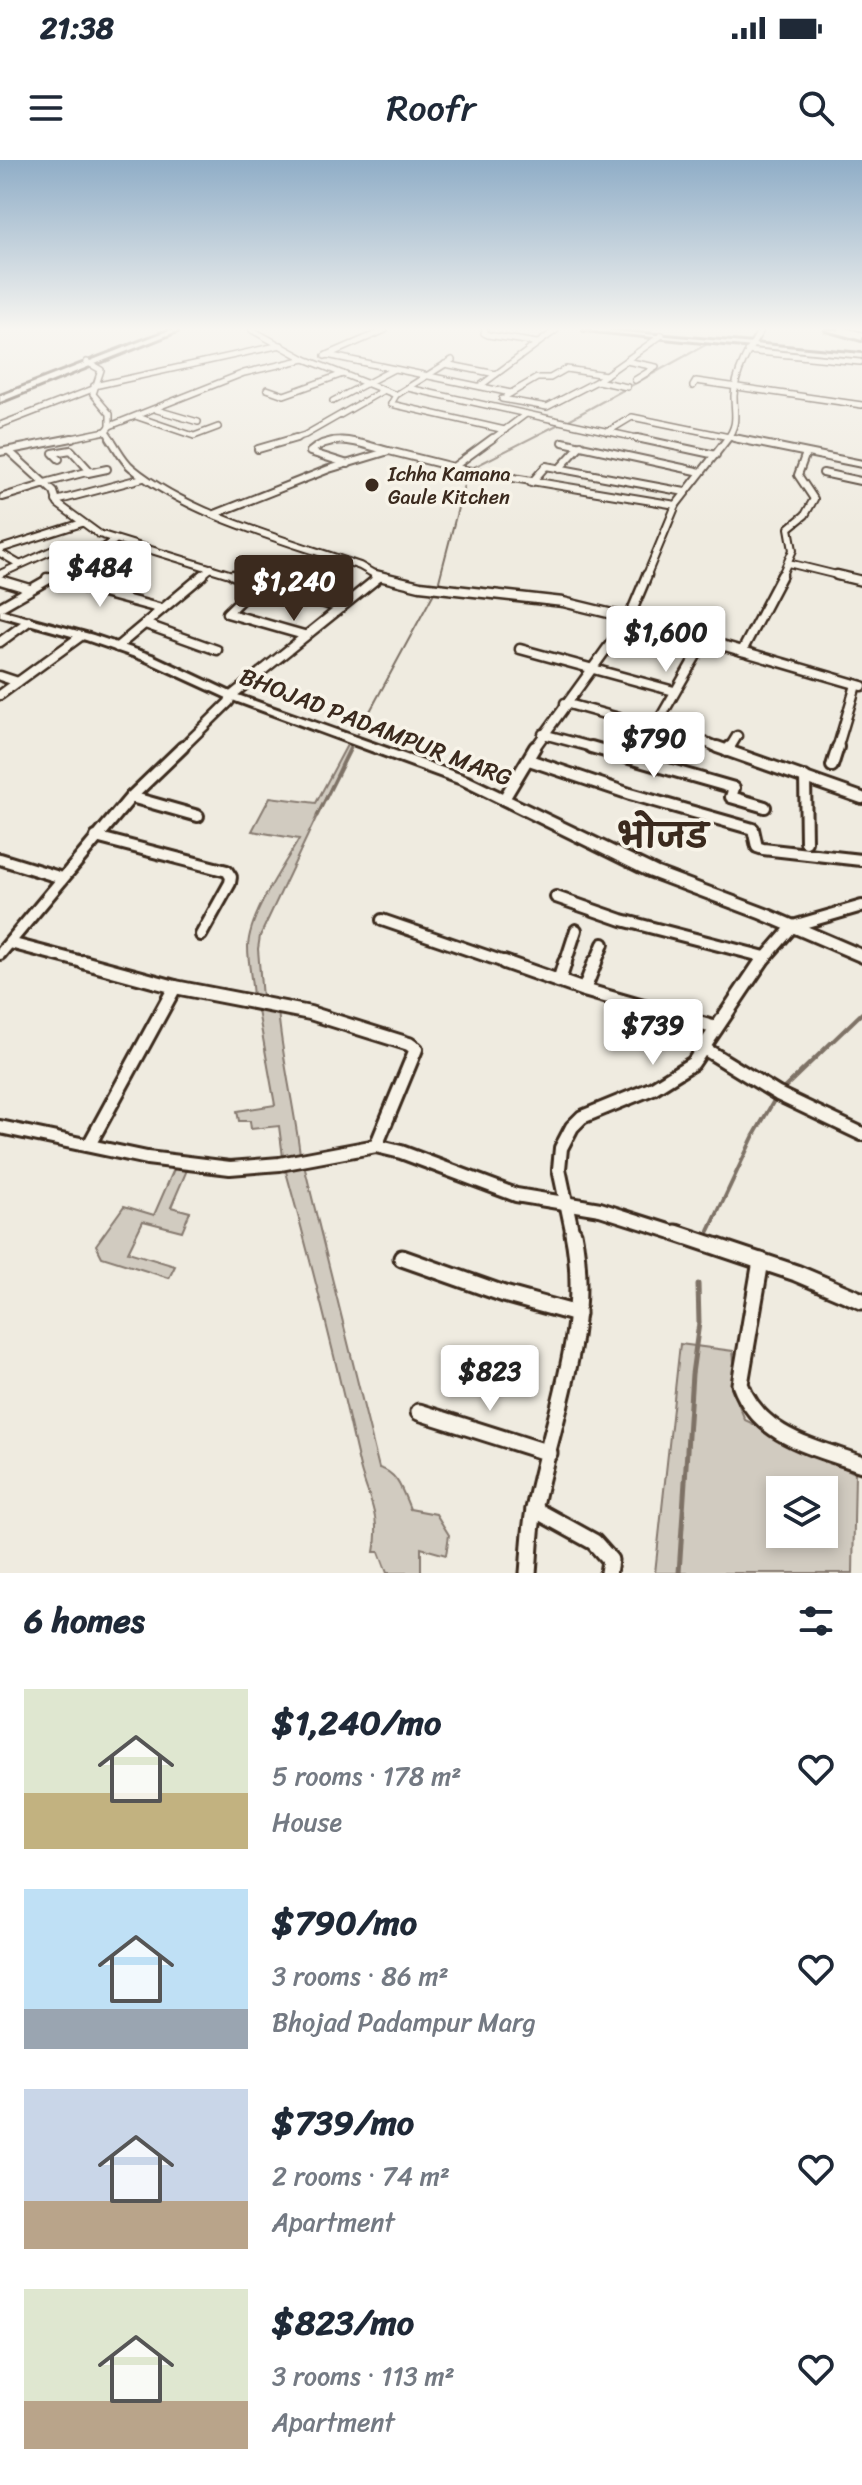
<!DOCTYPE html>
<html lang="en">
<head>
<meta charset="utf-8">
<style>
  body { margin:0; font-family:Sriracha,"Playpen Sans Deva",sans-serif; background:#f2f2f3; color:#1f2937; height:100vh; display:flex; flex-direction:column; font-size:30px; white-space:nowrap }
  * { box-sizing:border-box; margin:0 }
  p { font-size:26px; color:#747a83 }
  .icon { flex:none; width:44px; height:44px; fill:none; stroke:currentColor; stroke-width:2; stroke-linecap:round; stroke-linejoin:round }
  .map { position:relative; height:1413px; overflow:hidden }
  .sheet { display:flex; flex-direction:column; background:#fff; flex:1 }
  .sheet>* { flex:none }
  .buttons { position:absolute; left:766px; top:1316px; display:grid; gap:16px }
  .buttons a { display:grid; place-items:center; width:72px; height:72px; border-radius:0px; background:#fff; box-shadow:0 4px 12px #0003; font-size:40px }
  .price { position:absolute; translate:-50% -68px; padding:0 18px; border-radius:8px; background:#fff; color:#222; font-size:26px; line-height:52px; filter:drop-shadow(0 2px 4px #0008) }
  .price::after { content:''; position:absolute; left:50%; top:48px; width:24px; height:18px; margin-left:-12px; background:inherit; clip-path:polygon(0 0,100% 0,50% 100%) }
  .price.on { background:#3b2a1e; color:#fff }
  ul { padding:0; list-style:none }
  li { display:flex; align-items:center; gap:24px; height:200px; padding:0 24px }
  li span { display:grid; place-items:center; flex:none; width:224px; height:160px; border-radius:0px; color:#555 }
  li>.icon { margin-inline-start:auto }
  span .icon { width:96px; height:96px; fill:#fffc; stroke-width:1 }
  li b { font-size:34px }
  h2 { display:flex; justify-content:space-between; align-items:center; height:96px; padding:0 24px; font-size:34px }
  .status { display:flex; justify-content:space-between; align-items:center; height:56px; padding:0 40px; background:#fff; direction:ltr }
  .status svg { height:22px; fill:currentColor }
  header { display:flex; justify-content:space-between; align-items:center; height:104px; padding:0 24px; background:#fff; font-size:36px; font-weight:600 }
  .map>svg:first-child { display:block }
</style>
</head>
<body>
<div class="status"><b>21:38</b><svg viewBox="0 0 49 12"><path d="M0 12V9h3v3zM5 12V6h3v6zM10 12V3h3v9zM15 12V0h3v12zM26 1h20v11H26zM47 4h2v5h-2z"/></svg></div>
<header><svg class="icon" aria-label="menu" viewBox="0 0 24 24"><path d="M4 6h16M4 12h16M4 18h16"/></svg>Roofr<svg class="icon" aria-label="search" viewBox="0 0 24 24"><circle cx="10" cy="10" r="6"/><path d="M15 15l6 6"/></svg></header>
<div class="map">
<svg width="862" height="1413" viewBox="0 0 862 1413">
  <rect width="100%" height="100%" fill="#efebe0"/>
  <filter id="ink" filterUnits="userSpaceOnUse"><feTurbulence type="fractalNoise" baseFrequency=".0125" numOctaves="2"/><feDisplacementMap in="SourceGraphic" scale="16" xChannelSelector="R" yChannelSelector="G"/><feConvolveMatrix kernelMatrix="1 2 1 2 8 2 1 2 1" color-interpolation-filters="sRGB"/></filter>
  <g filter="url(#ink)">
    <!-- green -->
    <g fill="#d1cbc0" stroke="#867a6f" stroke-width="2" fill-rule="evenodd">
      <path d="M 348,583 L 351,584 L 260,776 L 258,789 L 262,838 L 253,837 C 252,820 248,803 248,787 C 249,755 283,707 299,679 L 252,671 L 270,637 L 316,643 Z"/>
      <path d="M 257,845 L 278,850 C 282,898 294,945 300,994 L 283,997 L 279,966 L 251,969 L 250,961 L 239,961 L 237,951 L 275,945 Z"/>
      <path d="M 304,1005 L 379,1308 C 398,1312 403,1333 410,1349 L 436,1354 L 449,1375 L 446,1395 L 421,1388 L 421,1413 L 387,1413 L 379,1392 L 374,1392 C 382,1352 366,1337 358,1299 C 336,1201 312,1104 285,1008 Z"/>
      <path d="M 174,1009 L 187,1010 L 171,1047 L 190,1052 L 182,1071 L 143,1061 L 128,1092 L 175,1106 L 169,1118 L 102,1097 L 96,1085 L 124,1046 L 154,1055 Z"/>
      <path d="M 680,1184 L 733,1191 L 738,1243 L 745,1260 L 855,1313 L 853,1413 L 655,1413 ZM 780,1330 L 824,1330 L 824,1374 L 780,1374 Z"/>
    </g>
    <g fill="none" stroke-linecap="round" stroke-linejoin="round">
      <!-- stream-far3 -->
      <g stroke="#7e7266" stroke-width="2">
        <path d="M 565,262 L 709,183"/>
        <path d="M 472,308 L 561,263"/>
        <path d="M 438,425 L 467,313"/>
        <path d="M 355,579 L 436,429"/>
      </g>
      <!-- stream-far2 -->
      <path stroke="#7e7266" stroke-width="3" d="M 317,656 L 351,588"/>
      <!-- stream-far1 -->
      <g stroke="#7e7266" stroke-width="4">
        <path d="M 781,931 L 862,853"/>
        <path d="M 709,1071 L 753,977 L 776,937"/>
      </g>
      <!-- stream -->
      <path stroke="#7e7266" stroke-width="5" d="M 679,1413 L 692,1214 L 699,1163 L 698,1124"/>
      <defs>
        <g id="street-far5">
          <path d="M 252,170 L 305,199 L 396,235 L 452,200"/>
          <path d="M 485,170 L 484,173 L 488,175 L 537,183"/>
          <path d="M 841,170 L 862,175"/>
          <path d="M 747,191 L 860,202"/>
          <path d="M 327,195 L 511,233"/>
          <path d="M 325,196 L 385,170"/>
          <path d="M 626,201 L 656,207 L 635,220"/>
          <path d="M 87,202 L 101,210 L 93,234 L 110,254 L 110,266 L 106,271 L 112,280"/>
          <path d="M 445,204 L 496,214"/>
          <path d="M 597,221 L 627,227"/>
          <path d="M 94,226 L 281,185"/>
          <path d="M 480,226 L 556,170"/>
          <path d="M 693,226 L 696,221 L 862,245"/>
          <path d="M 408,228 L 646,280"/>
          <path d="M 267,229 L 284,235 L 343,214"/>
          <path d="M 396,235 L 391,244 L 505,270"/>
          <path d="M 506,236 L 537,218 L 550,218 L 566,209 L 606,215"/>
          <path d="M 502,239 L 547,247 L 597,221 L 662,175"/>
          <path d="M 333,241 L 394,209"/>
          <path d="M 157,250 L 198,262"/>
          <path d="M 138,257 L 194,276 L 218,267"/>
          <path d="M 0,265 L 93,229"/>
          <path d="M 110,266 L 244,213 L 305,199"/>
          <path d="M 607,272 L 632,257 L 744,280"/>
          <path d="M 62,280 L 106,271"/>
          <path d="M 289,280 L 305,275 L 382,231"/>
          <path d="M 334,280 L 340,280"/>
          <path d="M 491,280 L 526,254"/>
          <path d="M 726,280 C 739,264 734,254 734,236 C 735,213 749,189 761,170"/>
        </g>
        <g id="street-far4">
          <path d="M 110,278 C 117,288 123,301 132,308 C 190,356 289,381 360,406 L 379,417"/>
          <path d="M 637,278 L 716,295"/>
          <path d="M 734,278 L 862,304"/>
          <path d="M 563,282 L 701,312"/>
          <path d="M 258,289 L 296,278"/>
          <path d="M 9,291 L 54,332 L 58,344 L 99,374 L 239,417"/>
          <path d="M 0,292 L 72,278"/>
          <path d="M 348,304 L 310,292 C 333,271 361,284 388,291"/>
          <path d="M 452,308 L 493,278"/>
          <path d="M 559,309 L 581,285"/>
          <path d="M 88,313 L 107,309"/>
          <path d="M 823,313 L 860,321"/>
          <path d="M 45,323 L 90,311 L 71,290 L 53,293 L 59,299"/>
          <path d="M 531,323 L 546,306 L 685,332"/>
          <path d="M 3,337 L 46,324"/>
          <path d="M 56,341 L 143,318"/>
          <path d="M 215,354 L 329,309 L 389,291 L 465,310 L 676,345"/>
          <path d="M 0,389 L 82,363"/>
          <path d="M 0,393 L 19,404"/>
          <path d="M 788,403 L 845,417"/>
          <path d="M 0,414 L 53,390"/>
          <path d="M 52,417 L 114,381"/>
          <path d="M 200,417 L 211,408"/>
          <path d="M 646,417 L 676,345 L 728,278"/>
          <path d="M 781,417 L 793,390 L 789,368 L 805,355 L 814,339 L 798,315 L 806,293"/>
        </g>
        <g id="street-far3">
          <path d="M 233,415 L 341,448"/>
          <path d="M 375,415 L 420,426 L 563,442 L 629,458 L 647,415"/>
          <path d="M 837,415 L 862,421"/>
          <path d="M 47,418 L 162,449"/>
          <path d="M 0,420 L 30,429"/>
          <path d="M 258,423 L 227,453 L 304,475"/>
          <path d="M 0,447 L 56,415"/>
          <path d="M 145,464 L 217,490"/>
          <path d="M 0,482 L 29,461"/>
          <path d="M 117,487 L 203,415"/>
          <path d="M 520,489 L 674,531"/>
          <path d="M 742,491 L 782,415"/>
          <path d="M 0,516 L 18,522"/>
          <path d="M 0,535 L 81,476"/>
          <path d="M 565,543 L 651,567 L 658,562 L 705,480"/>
          <path d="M 658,562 L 722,589"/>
          <path d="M 543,574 L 599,589"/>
          <path d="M 181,589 L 229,542 L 231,536 L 379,417"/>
          <path d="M 534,589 L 629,458 L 862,526"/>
          <path d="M 729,589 L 737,576"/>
          <path d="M 837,589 L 856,525"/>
        </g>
        <g id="street-far2">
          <path d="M 591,587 L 734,628 L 731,637 L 765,647"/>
          <path d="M 717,587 L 862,638"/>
          <path d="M 727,591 L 730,587"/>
          <path d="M 529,600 L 630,634 L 753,669 L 757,687 L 763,689 L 861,700"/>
          <path d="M 832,606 L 838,587"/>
          <path d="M 805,617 L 806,682"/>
          <path d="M 131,637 L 198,656"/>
          <path d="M 504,639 L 535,587"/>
          <path d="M 96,677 L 227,711 L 231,717 L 230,723 L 201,775"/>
          <path d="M 0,699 L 62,718"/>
          <path d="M 556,737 L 622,760 L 765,797"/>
          <path d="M 382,760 L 510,804"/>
          <path d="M 10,783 L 90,804"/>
          <path d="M 0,794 L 131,637 L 183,587"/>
          <path d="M 565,804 L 576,770"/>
          <path d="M 595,804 L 603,784"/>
          <path d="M 760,804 L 793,766 L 862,746"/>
        </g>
        <g id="street-far1">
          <path d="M 83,802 L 175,827 L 89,985"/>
          <path d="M 504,802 L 584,830 L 716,868"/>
          <path d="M 559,821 L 565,802"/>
          <path d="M 175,827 L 310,853 L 409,884 L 416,889 L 376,986"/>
          <path d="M 584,830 L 595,802"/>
          <path d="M 705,889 L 778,934 L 862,974"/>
          <path d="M 0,967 L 147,998 L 230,1008 L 280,1004 L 376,986 L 401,992 L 516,1035 L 600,1049 L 682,1075"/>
          <path d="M 573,1075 L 559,1009 L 561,988 L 572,967 L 582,957 L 653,928 L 693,903 L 761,802"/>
        </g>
        <g id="street">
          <path d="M 676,1073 L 796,1113 L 862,1141"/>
          <path d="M 402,1098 L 504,1134 L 577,1154"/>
          <path d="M 761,1101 L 740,1224 C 759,1277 814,1287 862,1304"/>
          <path d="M 419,1252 L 549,1293"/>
          <path d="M 534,1349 L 594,1382 L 610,1400 L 608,1413"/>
          <path d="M 528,1413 C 530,1391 530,1367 535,1345 C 553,1257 592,1164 573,1073"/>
        </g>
        <g id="secondary">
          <path d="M 584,170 L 602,170 L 862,194 L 862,198 Z"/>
          <path d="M 826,170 L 835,170 L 862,176 L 862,180 Z"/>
          <path d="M 0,450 L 93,475 L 152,495 L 235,534 L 471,618 L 658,708 L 769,750 L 862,790 L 862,802 L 759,758 L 648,716 L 461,624 L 227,538 L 144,500 L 86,480 L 0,456 Z"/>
        </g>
        <path id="highway" d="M 170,170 L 180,170 L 0,242 L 0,236 Z"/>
      </defs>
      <!-- street-far5 casing -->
      <use href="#street-far5" stroke="#3b2a1e" stroke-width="8"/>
      <!-- street-far4 casing -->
      <use href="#street-far4" stroke="#3b2a1e" stroke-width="10"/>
      <!-- street-far3 casing -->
      <use href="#street-far3" stroke="#3b2a1e" stroke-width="13"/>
      <!-- street-far2 casing -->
      <use href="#street-far2" stroke="#3b2a1e" stroke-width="16"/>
      <!-- street-far1 casing -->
      <use href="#street-far1" stroke="#3b2a1e" stroke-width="18"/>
      <!-- street casing -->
      <use href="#street" stroke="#3b2a1e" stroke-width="21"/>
      <!-- secondary casing -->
      <use href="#secondary" stroke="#3b2a1e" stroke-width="6"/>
      <!-- highway casing -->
      <use href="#highway" stroke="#3b2a1e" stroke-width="6"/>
      <!-- street-far5 -->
      <use href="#street-far5" stroke="#f7f3e8" stroke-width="5"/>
      <!-- street-far4 -->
      <use href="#street-far4" stroke="#f7f3e8" stroke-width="6"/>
      <!-- street-far3 -->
      <use href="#street-far3" stroke="#f7f3e8" stroke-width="8"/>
      <!-- street-far2 -->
      <use href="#street-far2" stroke="#f7f3e8" stroke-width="10"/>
      <!-- street-far1 -->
      <use href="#street-far1" stroke="#f7f3e8" stroke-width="12"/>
      <!-- street -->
      <use href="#street" stroke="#f7f3e8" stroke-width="15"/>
      <!-- secondary -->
      <use href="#secondary" fill="#f7f3e8" fill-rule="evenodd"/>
      <!-- highway -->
      <use href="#highway" fill="#f7f3e8" fill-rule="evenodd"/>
    </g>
  </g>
  <!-- sky -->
  <linearGradient id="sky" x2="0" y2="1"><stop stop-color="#8fadc7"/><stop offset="0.46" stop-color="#f8f6f1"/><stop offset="1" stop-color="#f8f6f1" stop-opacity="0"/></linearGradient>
  <rect width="862" height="367" fill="url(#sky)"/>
  <!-- markers -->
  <circle fill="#3b2a1e" stroke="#f7f3e8" stroke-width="3" cx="372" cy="325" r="8"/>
  <g text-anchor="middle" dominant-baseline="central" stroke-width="7" stroke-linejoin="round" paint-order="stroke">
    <!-- far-poi labels -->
    <g font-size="20" fill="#3b2a1e" stroke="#f7f3e8" text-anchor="start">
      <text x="388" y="314">Ichha Kamana<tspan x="388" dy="23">Gaule Kitchen</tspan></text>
    </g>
    <!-- street labels -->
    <g font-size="24" fill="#3b2a1e" stroke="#f7f3e8">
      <text transform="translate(376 567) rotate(21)">BHOJAD PADAMPUR MARG</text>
    </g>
    <!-- district labels -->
    <g font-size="32" font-weight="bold" fill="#3b2a1e" stroke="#f7f3e8">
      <text x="663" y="676">भोजड</text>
    </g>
  </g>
</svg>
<div class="buttons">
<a><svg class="icon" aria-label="layers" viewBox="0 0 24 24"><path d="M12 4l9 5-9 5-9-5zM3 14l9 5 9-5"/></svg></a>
</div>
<b class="price" style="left:100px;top:449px">$484</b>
<b class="price on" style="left:294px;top:463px">$1,240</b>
<b class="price" style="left:666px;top:514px">$1,600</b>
<b class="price" style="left:654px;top:620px">$790</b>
<b class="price" style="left:653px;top:907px">$739</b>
<b class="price" style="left:490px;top:1253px">$823</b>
</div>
<section class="sheet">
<h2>6 homes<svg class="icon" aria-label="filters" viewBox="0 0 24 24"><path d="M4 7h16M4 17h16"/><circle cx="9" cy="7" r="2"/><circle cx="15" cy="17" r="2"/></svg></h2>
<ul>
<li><span style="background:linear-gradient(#dfe7d0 65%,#c2b280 0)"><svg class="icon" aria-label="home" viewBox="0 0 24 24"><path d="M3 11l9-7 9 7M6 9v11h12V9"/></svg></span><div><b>$1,240/mo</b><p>5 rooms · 178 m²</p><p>House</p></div><svg class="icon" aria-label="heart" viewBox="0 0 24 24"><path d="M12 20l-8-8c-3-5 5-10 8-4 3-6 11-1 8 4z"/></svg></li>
<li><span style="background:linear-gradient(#bfe0f5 75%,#9aa5b1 0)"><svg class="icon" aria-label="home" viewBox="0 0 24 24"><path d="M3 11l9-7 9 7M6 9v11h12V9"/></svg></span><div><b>$790/mo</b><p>3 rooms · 86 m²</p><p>Bhojad Padampur Marg</p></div><svg class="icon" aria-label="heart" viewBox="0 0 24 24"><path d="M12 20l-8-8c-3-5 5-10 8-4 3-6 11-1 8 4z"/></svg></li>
<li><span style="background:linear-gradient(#c9d6e8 70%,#b9a48a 0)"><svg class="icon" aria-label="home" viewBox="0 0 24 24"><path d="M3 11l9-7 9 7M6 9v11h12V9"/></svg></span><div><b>$739/mo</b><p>2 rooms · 74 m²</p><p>Apartment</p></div><svg class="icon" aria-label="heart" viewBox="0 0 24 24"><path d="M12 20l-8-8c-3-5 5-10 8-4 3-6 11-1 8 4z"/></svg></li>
<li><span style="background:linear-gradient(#dfe7d0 70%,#b9a48a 0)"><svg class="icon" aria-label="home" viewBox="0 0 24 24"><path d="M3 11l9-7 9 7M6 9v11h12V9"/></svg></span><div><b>$823/mo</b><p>3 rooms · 113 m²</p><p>Apartment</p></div><svg class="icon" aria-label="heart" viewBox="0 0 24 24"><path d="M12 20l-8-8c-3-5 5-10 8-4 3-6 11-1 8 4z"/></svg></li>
</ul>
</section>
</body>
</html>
